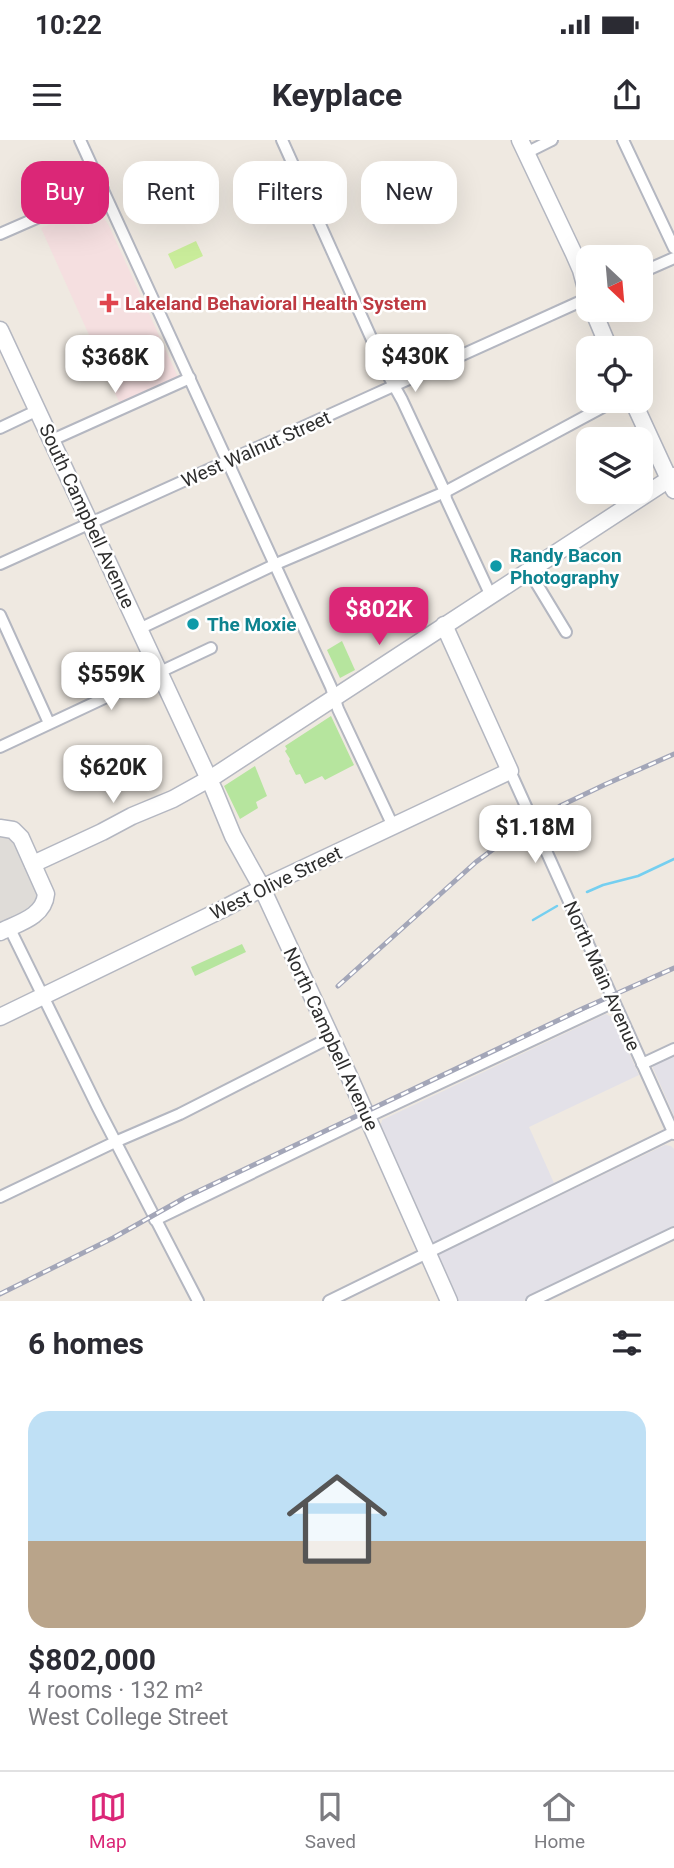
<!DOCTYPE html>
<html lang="en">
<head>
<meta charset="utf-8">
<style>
  body { margin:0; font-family:Roboto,sans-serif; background:#f7f7f7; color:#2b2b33; height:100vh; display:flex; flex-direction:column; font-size:26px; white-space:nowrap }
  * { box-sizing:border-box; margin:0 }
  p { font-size:23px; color:#7c7c81 }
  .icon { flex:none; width:38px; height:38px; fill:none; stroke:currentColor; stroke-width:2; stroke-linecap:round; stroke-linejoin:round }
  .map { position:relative; height:1161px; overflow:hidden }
  .sheet { display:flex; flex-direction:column; background:#fff; flex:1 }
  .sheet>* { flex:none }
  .top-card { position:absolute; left:21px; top:21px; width:634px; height:63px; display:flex; gap:14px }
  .needle { width:46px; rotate:154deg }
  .tools { position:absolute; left:576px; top:105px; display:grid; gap:14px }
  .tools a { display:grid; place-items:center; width:77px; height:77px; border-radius:14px; background:#fff; box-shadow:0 7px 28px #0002; font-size:35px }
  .price { position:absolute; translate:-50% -60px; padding:0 16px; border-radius:14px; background:#fff; color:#222; font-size:23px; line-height:46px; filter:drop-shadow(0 2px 4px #0008) }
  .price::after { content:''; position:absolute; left:50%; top:42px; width:21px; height:16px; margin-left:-10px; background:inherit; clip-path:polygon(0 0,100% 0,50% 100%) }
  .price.on { background:#db2777; color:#fff }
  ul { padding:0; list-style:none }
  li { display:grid; align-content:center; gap:14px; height:371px; padding:0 28px }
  li span { display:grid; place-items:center; height:217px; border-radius:21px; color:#555 }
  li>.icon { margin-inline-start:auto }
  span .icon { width:126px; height:126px; fill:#fffc; stroke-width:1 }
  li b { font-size:30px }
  h2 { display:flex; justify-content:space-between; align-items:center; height:84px; padding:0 28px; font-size:30px }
  .chip { padding:0 24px; border-radius:21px; background:#fff; box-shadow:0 7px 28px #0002; font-size:24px; line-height:63px }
  .chip.on { background:#db2777; color:#fff }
  .status { display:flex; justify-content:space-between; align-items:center; height:49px; padding:0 35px; background:#fff; direction:ltr }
  .status svg { height:19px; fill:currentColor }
  header { display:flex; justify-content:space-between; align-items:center; height:91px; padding:0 28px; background:#fff; font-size:32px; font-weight:700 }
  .tabs { display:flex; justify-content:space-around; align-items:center; height:98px; border-top:2px solid #e1e1e2; background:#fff; font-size:19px; color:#7c7c81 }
  .tabs a { display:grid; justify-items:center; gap:4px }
  .tabs .on { color:#db2777 }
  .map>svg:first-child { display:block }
</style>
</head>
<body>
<div class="status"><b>10:22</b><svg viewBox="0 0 49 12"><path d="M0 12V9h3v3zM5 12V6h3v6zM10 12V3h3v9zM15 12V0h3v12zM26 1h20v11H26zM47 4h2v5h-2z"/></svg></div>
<header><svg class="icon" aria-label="menu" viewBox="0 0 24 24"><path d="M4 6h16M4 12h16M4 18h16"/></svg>Keyplace<svg class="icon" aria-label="share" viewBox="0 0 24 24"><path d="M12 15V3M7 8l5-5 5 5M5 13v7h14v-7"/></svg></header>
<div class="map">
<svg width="674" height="1161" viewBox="0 0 674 1161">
  <rect width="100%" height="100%" fill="#efe9e1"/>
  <!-- industrial -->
  <g fill="#e3e1e8">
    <path d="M 606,874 L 613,878 L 639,935 L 529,987 L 554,1043 L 433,1103 L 431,1101 L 380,988 L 382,980 Z"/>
    <path d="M 674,914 L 674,976 L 653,928 L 653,924 Z"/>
    <path d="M 665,1005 L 671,1006 L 674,1009 L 674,1089 L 523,1161 L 456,1161 L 439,1121 L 438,1116 L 441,1113 Z"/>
  </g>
  <!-- medical -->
  <path fill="#f5dfe0" d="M 95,64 L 109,86 L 178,237 L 120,264 L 41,88 Z"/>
  <!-- green -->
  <g fill="#b6e59e">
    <path d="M 342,501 L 355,530 L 340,538 L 327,510 Z"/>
    <path d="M 331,576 L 354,625 L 325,640 L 322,636 L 305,644 L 300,634 L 296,635 L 289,621 L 290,619 L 285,611 L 287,609 L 285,606 Z"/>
    <path d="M 255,626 L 267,656 L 256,662 L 258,668 L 240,679 L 224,646 Z"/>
    <path d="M 242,804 L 246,812 L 195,836 L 191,827 Z"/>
  </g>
  <!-- pitch -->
  <path fill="#c9ec9a" d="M 196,101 L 203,116 L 175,129 L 168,114 Z"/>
  <!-- plaza -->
  <path fill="#dfdcd8" d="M 0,692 L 10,693 L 42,760 L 0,788 Z"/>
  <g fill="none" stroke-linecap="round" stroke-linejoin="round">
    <!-- stream -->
    <g stroke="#75cff0" stroke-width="2.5">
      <path d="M 587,752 L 603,745 L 638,736 L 674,719"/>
      <path d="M 533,780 L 557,766"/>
    </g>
    <defs>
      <g id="street">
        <path d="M 80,0 L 331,547 L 338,569 L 393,686"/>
        <path d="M 282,0 L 387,233 L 402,260 L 445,352 L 446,359 L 491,456"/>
        <path d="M 623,0 L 674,108"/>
        <path d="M 526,13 L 552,0"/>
        <path d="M 0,94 L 103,49"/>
        <path d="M 640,133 L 674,118"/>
        <path d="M 0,288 L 38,270"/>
        <path d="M 52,300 L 190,238"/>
        <path d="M 0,424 L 588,158"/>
        <path d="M 529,431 L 566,492"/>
        <path d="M 0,475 L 49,583"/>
        <path d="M 139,489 L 276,424 L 445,352 L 614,261"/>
        <path d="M 0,607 L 211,508"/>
        <path d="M 510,631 L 674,994"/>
        <path d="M 9,787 L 98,968 L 198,1161"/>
        <path d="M 642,924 L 674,909"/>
        <path d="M 0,1057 L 115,1002 L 180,974 L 331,897"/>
        <path d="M 155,1080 L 376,973 L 614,862"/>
        <path d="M 329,1161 L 674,992"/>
        <path d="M 532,1161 L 674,1093"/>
      </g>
      <g id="secondary">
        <path d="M 520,0 L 574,114 L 581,130 L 588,156"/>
        <path d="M 593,170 L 609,208"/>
        <path d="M 0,190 L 214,650 L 233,696 L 262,748 L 349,936 L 449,1161"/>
        <path d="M 633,261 L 674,350"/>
        <path d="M 0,688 L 13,690 L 21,698 L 46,754 C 44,777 18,783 0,792"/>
        <path d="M 33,724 L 102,692 L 132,676 L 173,659 L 216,635 L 674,336"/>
        <path d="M 0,877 L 223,769 L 270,744 L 510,631 L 444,485"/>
      </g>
    </defs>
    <!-- street casing -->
    <use href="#street" stroke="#b4b7c1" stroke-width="14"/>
    <!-- secondary casing -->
    <use href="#secondary" stroke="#b4b7c1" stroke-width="19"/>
    <!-- street -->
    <use href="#street" stroke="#fff" stroke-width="10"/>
    <!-- secondary -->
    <use href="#secondary" stroke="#fff" stroke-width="16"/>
    <defs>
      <g id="rail">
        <path d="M 338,846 L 476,722 L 507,699 L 560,666 L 604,645 L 674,614"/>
        <path d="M 0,1154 L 113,1098 L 186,1057 L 584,868 L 674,828"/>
      </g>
    </defs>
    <!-- rail casing -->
    <use href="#rail" stroke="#a3a6b8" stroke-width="5"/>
    <!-- rail -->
    <use href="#rail" stroke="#fff" stroke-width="2.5" stroke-dasharray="8" stroke-linecap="butt"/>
  </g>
  <!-- markers -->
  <path fill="#e0444e" stroke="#fff" stroke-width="2.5" d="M105.5 152.5h7v7h7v7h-7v7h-7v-7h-7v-7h7z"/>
  <g fill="#0f9aa8" stroke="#fff" stroke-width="2.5">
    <circle cx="496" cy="426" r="7"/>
    <circle cx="193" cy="484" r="7"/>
  </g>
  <g text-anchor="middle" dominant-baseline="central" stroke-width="5" stroke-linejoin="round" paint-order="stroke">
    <!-- health labels -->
    <g font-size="19" font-weight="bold" fill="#be3a42" stroke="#fff" text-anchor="start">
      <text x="125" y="163">Lakeland Behavioral Health System</text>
    </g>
    <!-- street labels -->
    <g font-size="19" fill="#2e2e2e" stroke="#fff">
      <text transform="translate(256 309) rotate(-24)">West Walnut Street</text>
      <text transform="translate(87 376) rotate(65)">South Campbell Avenue</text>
      <text transform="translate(276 743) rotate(-26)">West Olive Street</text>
      <text transform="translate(602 836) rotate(66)">North Main Avenue</text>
      <text transform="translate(331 899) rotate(65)">North Campbell Avenue</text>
    </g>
    <!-- culture labels -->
    <g font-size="19" font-weight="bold" fill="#0d838f" stroke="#fff" text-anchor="start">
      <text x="510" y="415">Randy Bacon<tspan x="510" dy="22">Photography</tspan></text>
      <text x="207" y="484">The Moxie</text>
    </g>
  </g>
</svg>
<div class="tools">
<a><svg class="needle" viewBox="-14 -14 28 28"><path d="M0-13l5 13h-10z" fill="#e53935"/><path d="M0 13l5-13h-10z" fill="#7c7c81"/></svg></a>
<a><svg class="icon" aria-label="locate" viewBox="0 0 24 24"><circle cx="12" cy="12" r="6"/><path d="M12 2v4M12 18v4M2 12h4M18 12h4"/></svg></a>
<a><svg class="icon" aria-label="layers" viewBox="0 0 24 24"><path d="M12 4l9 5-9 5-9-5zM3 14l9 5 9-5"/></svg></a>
</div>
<b class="price" style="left:415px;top:254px">$430K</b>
<b class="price" style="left:115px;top:255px">$368K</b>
<b class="price on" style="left:379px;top:507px">$802K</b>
<b class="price" style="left:111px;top:572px">$559K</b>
<b class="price" style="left:113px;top:665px">$620K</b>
<b class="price" style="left:535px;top:725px">$1.18M</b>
<div class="top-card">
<a class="chip on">Buy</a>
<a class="chip">Rent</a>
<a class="chip">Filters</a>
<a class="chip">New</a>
</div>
</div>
<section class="sheet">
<h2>6 homes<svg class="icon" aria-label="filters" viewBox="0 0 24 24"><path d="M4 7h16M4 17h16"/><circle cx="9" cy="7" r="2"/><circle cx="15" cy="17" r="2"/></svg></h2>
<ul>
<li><span style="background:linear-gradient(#bfe0f5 60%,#b9a48a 0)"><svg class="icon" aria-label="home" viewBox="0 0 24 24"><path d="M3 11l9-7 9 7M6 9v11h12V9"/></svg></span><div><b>$802,000</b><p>4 rooms · 132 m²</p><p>West College Street</p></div></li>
</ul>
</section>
<nav class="tabs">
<a class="on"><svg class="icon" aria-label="map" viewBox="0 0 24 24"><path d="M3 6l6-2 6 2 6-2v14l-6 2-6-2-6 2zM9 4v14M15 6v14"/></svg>Map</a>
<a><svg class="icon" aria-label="saved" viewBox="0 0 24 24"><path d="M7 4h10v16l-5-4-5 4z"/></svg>Saved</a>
<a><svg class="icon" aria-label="home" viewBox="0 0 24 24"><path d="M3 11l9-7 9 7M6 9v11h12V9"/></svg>Home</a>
</nav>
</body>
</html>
